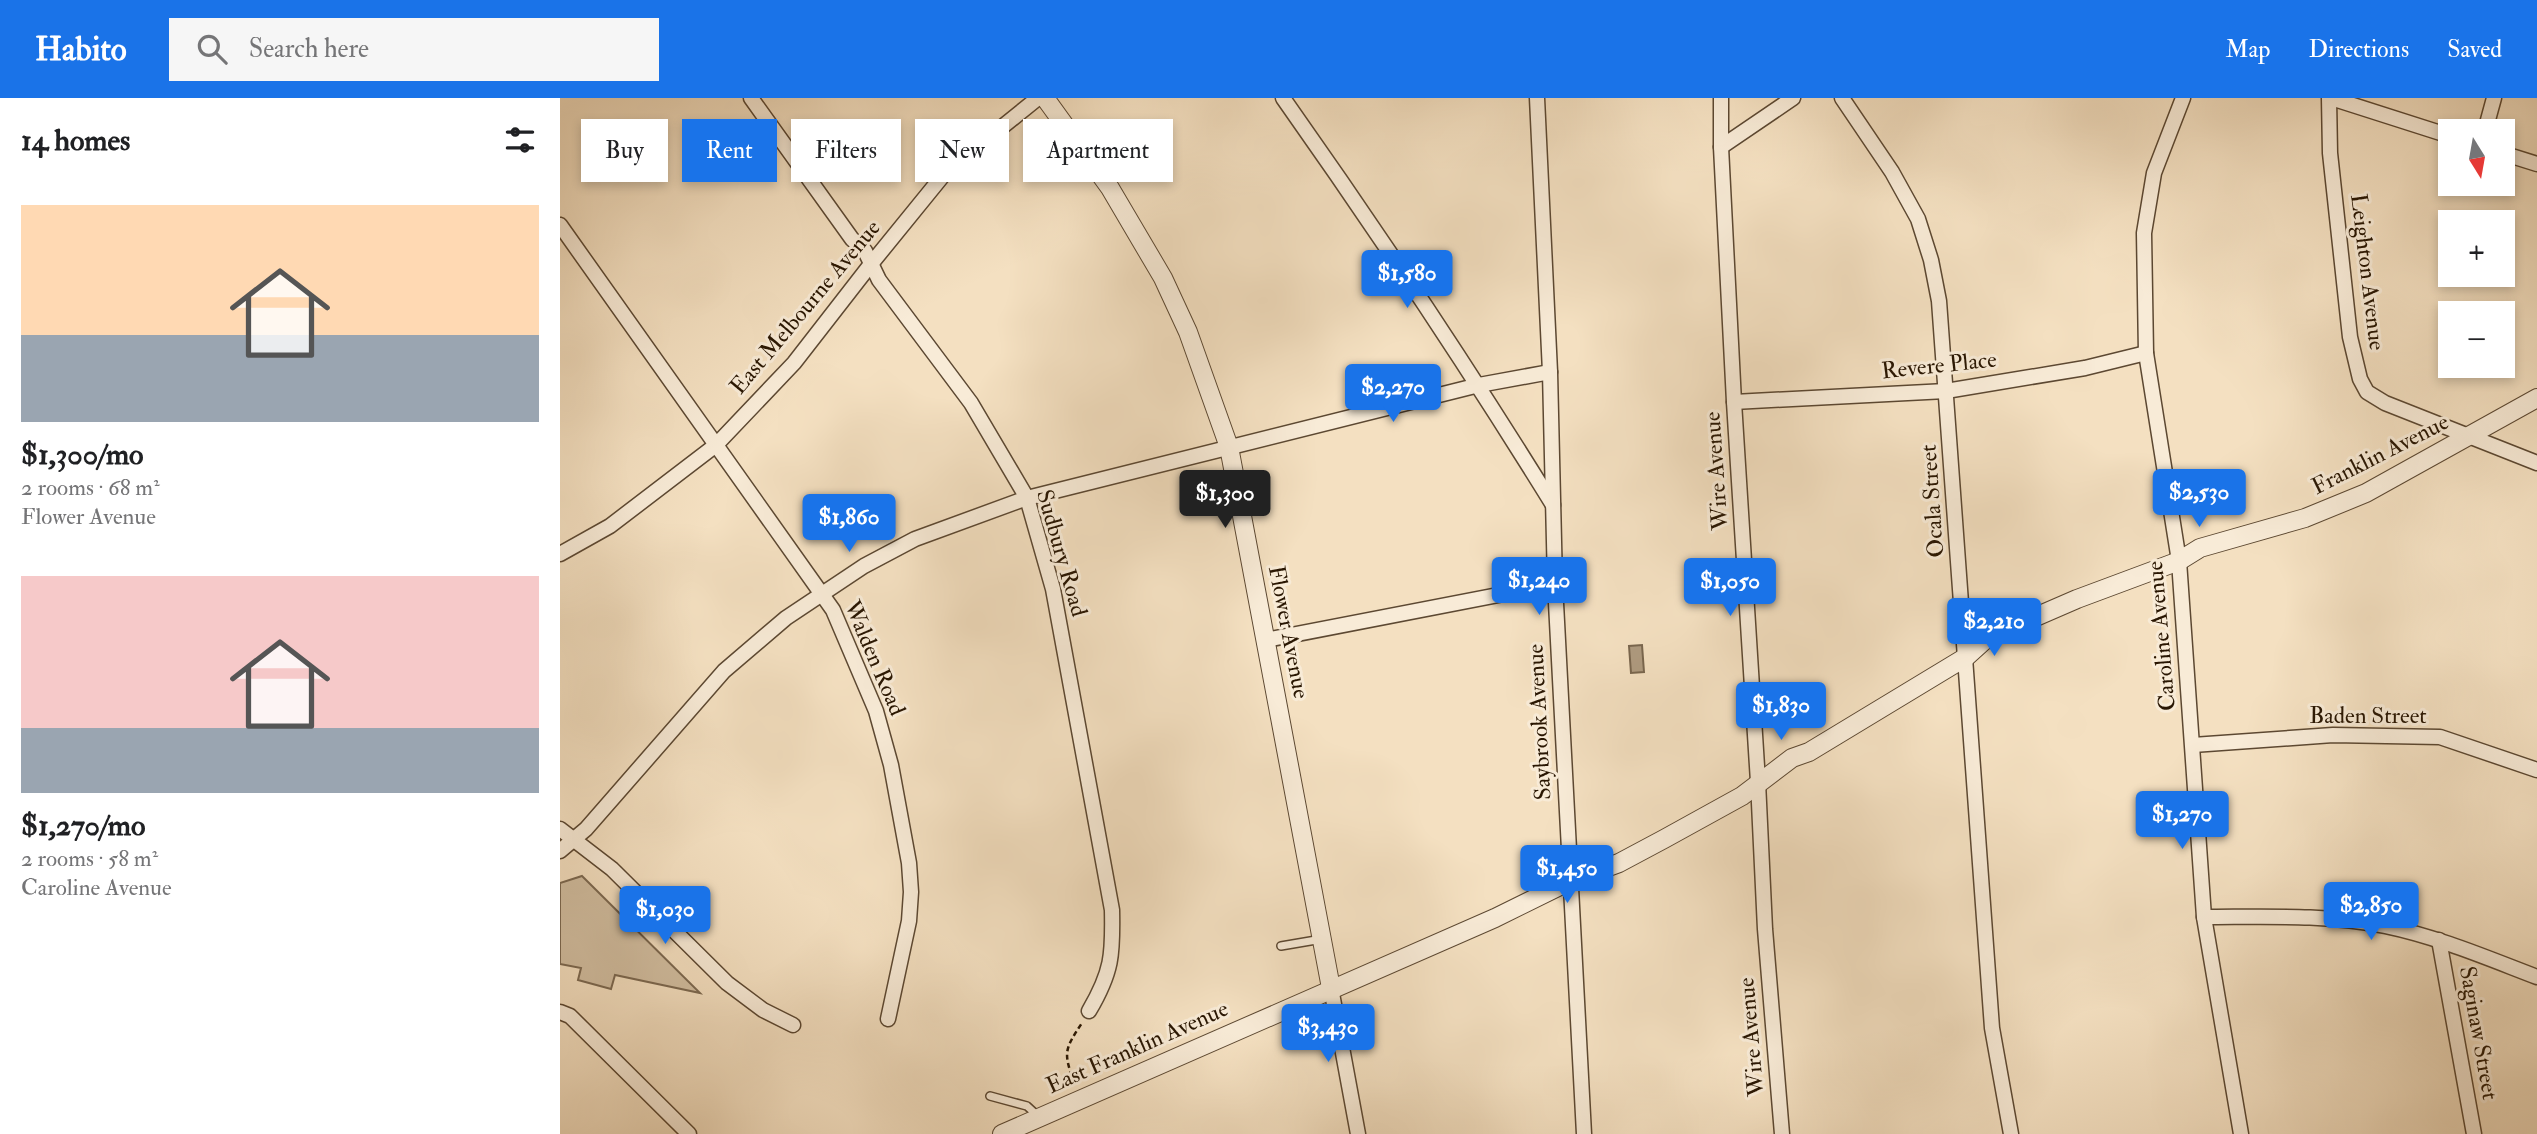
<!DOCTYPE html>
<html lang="en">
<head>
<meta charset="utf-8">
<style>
  body { margin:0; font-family:"IM FELL Double Pica",serif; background:#f6f6f6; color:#202124; height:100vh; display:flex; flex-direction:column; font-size:26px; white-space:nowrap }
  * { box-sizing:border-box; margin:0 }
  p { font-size:23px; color:#757577 }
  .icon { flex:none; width:38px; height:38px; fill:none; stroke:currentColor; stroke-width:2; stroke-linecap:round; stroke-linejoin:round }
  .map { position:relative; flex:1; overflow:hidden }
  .sheet { display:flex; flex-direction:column; background:#fff; width:560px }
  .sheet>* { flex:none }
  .hud { position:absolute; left:21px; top:21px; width:665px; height:63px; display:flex; gap:14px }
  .needle { width:46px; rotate:169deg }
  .buttons { position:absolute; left:1878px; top:21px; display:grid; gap:14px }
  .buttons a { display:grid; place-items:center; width:77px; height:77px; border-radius:0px; background:#fff; box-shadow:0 4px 10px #0003; font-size:35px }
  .price { position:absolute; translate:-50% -60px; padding:0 16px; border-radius:7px; background:#1a73e8; color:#fff; font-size:23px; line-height:46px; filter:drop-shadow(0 2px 4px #0008) }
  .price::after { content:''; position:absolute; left:50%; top:42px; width:21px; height:16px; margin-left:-10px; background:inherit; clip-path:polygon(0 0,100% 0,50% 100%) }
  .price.selected { background:#222; color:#fff }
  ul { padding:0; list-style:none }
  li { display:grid; align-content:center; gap:14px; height:371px; padding:0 21px }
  li span { display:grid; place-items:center; height:217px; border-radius:0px; color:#555 }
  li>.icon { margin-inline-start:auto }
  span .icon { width:126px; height:126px; fill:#fffc; stroke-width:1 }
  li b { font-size:30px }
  h2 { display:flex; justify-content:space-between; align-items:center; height:84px; padding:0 21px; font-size:30px }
  .pill { padding:0 24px; border-radius:0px; background:#fff; box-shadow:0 4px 10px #0003; font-size:24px; line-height:63px }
  .pill.selected { background:#1a73e8; color:#fff }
  header { display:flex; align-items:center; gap:42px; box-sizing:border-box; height:98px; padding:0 35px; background:#1a73e8; color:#fff }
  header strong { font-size:33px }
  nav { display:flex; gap:38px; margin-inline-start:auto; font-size:24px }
  .search { width:490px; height:63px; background:#f6f6f6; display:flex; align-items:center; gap:18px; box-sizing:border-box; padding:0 24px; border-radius:0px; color:#757577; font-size:26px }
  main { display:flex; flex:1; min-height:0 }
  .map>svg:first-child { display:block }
</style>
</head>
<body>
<header>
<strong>Habito</strong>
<div class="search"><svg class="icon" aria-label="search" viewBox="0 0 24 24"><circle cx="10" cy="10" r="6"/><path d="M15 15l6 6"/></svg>Search here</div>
<nav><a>Map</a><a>Directions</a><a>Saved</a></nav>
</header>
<main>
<section class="sheet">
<h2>14 homes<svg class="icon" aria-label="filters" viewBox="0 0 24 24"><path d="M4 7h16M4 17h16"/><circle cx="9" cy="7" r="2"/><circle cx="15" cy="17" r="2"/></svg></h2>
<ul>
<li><span style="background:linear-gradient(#ffd9b3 60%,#9aa5b1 0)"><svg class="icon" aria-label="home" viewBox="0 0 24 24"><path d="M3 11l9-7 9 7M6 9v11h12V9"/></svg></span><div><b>$1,300/mo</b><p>2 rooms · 68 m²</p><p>Flower Avenue</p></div></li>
<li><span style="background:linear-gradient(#f6c9c9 70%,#9aa5b1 0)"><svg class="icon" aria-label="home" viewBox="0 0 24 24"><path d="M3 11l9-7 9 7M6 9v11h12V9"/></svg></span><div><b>$1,270/mo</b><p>2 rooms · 58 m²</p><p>Caroline Avenue</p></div></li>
</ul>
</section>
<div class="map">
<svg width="1977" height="1036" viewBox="0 0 1977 1036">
  <rect width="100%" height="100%" fill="#f4e0c1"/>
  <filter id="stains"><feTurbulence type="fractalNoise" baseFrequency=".00286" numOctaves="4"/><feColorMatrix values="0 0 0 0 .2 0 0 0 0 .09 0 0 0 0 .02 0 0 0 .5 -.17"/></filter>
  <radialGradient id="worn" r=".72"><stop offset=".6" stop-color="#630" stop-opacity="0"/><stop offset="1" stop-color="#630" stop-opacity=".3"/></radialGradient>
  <!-- green -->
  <path fill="#d1bea1" stroke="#7d6a52" stroke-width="2" d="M 22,778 L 140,895 L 55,877 L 51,891 L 18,882 L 21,870 L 0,866 L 0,785 Z"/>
  <!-- water -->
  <path fill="#af9b80" stroke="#79664e" stroke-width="2" d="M 1082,547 L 1084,574 L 1071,575 L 1069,548 Z"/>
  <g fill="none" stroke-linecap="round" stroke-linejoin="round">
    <defs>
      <g id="service">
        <path d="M 721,848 L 762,841"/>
        <path d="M 430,998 L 467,1008 L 479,1019"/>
      </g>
      <g id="minor">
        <path d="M 191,0 L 292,141 L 305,153 L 319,182 L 411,305 L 467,400 L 493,491 L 552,812 C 553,857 552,874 529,913"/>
        <path d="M 723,0 C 817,133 907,268 993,407"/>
        <path d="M 977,0 L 990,274 L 995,486 L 1024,1036"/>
        <path d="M 1161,0 L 1161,49 L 1174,304 L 1198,684 L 1205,831 L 1222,1036"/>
        <path d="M 1282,0 L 1332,74 L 1358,121 L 1371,162 L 1379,203 L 1432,930 L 1451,1036"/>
        <path d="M 1623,0 L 1594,75 L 1584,135 L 1586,255 L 1619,463 L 1644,819 L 1681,1036"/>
        <path d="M 1769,0 L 1770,55 L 1790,239 L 1800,281 L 1807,294 L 1825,305 L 1977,365"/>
        <path d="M 1771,0 L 1890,38"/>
        <path d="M 1925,33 L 1934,0"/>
        <path d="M 1161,49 L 1233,0"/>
        <path d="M 1942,55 L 1977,66"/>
        <path d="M 0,127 L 273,512 L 316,613 L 331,667 L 349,765 L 351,794 L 349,823 L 328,921"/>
        <path d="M 1174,304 L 1386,293 L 1525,270 L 1586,255"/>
        <path d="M 0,456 L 50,428 L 156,347 L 234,265 L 311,166 L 385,75 L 478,0"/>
        <path d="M 706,542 L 995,486"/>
        <path d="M 1633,647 L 1773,637 L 1880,639 L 1977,672"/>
        <path d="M 0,731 L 52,771 L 167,885 L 203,912 L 233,927"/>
        <path d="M 0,753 L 26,731 L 164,573 L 226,520 L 304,468 L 355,441 L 467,400 L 919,287 L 990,274"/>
        <path d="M 1644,819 C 1704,819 1766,816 1825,828 C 1878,839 1927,860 1977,879"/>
        <path d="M 1879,842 L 1914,1036"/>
        <path d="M 771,890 L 798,1036"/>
        <path d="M 0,914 L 10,918 L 129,1036"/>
      </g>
      <g id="tertiary">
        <path d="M 485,0 L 550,90 L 603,180 L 628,234 L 669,349 L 771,890"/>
        <path d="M 442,1036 L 935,820 L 1010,783 L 1059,765 L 1104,741 L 1182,698 L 1232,660 L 1249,654 L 1406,559 L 1427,540 L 1517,501 L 1619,463 L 1640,450 L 1745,420 L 1806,395 L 1977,300"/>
      </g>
    </defs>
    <!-- service casing -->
    <use href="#service" stroke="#5c4832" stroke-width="10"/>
    <!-- minor casing -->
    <use href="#minor" stroke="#5c4832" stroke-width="17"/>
    <!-- tertiary casing -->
    <use href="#tertiary" stroke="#5c4832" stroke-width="20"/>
    <!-- path -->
    <path stroke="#291602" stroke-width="2.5" stroke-dasharray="5 3.5" stroke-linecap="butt" d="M 515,986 C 503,955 504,952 522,925"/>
    <!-- service -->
    <use href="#service" stroke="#f8ebd7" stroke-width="7"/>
    <!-- minor -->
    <use href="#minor" stroke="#f8ebd7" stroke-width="14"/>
    <!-- tertiary -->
    <use href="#tertiary" stroke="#f8ebd7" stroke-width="18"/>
  </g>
  <g text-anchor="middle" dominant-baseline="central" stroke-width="6" stroke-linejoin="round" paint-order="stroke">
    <!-- street labels -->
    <g font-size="23" fill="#291602" stroke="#f8ebd7">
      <text transform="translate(1808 174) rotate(83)">Leighton Avenue</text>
      <text transform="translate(245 209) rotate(-50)">East Melbourne Avenue</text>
      <text transform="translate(1379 267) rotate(-6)">Revere Place</text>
      <text transform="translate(1820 356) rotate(-27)">Franklin Avenue</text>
      <text transform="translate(1156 373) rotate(-94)">Wire Avenue</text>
      <text transform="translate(1372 403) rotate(-94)">Ocala Street</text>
      <text transform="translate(502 455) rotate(74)">Sudbury Road</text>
      <text transform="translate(729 534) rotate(79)">Flower Avenue</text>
      <text transform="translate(1601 538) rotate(-95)">Caroline Avenue</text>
      <text transform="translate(315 560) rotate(67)">Walden Road</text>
      <text x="1808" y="617">Baden Street</text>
      <text transform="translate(979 624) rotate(-93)">Saybrook Avenue</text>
      <text transform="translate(1919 935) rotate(80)">Saginaw Street</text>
      <text transform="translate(1191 939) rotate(-95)">Wire Avenue</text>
      <text transform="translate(577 949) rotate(-24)">East Franklin Avenue</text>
    </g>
  </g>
  <rect width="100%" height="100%" filter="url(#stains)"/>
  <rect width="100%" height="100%" fill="url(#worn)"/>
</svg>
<div class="buttons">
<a><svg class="needle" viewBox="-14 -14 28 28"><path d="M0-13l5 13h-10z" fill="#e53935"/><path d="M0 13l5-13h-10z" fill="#757577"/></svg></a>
<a>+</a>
<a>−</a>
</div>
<b class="price" style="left:847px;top:212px">$1,580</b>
<b class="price" style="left:833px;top:326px">$2,270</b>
<b class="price" style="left:1639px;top:431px">$2,530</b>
<b class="price selected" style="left:665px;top:432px">$1,300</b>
<b class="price" style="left:289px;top:456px">$1,860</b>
<b class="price" style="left:979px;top:519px">$1,240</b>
<b class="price" style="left:1170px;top:520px">$1,050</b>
<b class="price" style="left:1434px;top:560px">$2,210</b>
<b class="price" style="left:1221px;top:644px">$1,830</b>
<b class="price" style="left:1622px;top:753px">$1,270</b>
<b class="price" style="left:1007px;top:807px">$1,450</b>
<b class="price" style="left:1811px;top:844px">$2,850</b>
<b class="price" style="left:105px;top:848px">$1,030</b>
<b class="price" style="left:768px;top:966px">$3,430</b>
<div class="hud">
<a class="pill">Buy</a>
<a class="pill selected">Rent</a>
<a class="pill">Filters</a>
<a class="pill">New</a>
<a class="pill">Apartment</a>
</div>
</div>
</main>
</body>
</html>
